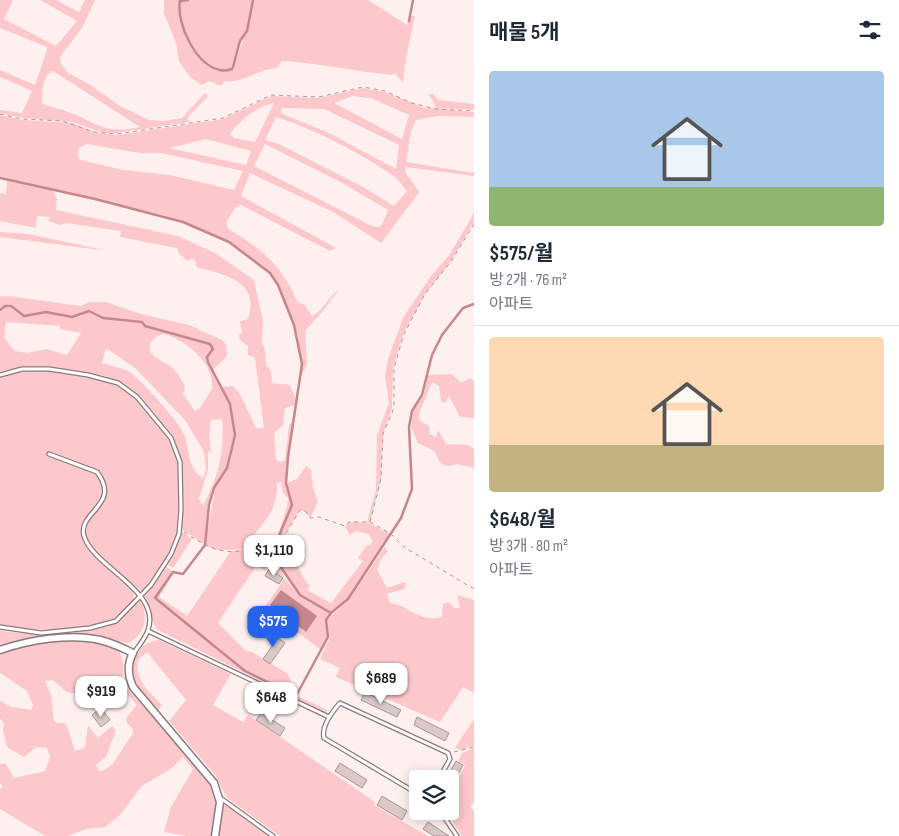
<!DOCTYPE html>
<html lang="ko">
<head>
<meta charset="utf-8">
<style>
  body { margin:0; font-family:"Sofia Sans Condensed","Noto Sans KR",sans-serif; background:#f6f6f7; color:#1f2937; height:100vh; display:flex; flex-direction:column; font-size:19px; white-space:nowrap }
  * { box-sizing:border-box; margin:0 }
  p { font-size:16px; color:#747a83 }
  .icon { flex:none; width:28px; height:28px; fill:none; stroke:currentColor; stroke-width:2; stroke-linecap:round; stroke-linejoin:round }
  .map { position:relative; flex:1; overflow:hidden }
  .side { display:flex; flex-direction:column; background:#fff; width:425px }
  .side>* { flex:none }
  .fabs { position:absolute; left:409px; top:770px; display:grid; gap:10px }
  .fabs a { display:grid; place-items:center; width:50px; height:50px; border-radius:5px; background:#fff; box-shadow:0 2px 12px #0003; font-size:25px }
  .price { position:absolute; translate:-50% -42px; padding:0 11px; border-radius:10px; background:#fff; color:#222; font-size:16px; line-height:32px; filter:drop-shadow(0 1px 2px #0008) }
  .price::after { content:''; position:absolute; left:50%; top:30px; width:15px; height:11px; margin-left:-8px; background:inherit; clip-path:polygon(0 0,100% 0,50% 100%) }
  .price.current { background:#2563eb; color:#fff }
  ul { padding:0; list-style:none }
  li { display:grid; align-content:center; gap:10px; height:265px; padding:0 15px }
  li+li { border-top:1px solid #e0e1e3 }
  li span { display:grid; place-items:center; height:155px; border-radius:5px; color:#555 }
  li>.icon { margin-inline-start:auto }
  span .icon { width:90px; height:90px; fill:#fffc; stroke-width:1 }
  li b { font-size:21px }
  h2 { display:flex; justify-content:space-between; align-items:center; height:60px; padding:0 15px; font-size:21px }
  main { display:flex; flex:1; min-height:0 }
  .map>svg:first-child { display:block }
</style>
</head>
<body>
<main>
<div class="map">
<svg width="474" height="836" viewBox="0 0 474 836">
  <rect width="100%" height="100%" fill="#fff0f0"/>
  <!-- green -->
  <g fill="#fcc8cb" fill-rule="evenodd">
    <path d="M 0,0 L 13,0 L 4,19 L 56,46 L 77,21 L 40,0 L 56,0 L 79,12 L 85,0 L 95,0 L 82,28 L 60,57 L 61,64 L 68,73 L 89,84 L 120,106 L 149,120 L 164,121 L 182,118 L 205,93 L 208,96 L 187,118 L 189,122 L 116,133 L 104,133 L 72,122 L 23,118 L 0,113 L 0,110 L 22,113 L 32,91 L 0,77 L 0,70 L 35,85 L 47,50 L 47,47 L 0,28 ZM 53,71 L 140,127 C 106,135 97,123 68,112 C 59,108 50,108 42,103 C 42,92 42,76 53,71 Z"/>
    <path d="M 164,0 L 186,0 L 180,1 C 175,24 204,83 232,69 C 229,69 224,70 221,69 C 197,64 177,24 181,2 L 188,0 L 252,0 L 246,31 L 240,41 L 234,67 C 241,45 249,24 254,0 L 368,0 L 407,25 L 410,16 L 415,16 C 410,39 405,59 403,82 L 395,73 L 391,75 C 354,71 318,63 282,61 L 277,68 C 258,69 243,84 224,81 L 221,86 L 209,81 L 202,85 L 190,77 L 179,61 L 176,43 L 164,13 Z"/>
    <path d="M 363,88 L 385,92 L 422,107 L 474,112 L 474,117 L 437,116 L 416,120 L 411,131 L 406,162 L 474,173 L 474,176 L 406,167 L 405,172 L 418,190 L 418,194 L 381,243 L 333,212 L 250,173 L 241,196 L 336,248 L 330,251 L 241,205 L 235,208 L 227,221 L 227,228 C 263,250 281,264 298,303 L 304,304 L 312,316 C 324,310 328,297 339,289 L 323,311 L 305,331 L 307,364 L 302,375 L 298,335 L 279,285 L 270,273 L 229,242 L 163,215 L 0,178 L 0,115 L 22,120 L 72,123 L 94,132 L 117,135 L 223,119 L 271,96 L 319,98 ZM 353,96 L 373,99 L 409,115 L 402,139 L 334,103 ZM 274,103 L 255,142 L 234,138 L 230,134 C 240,120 257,106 274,103 ZM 282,108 L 324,109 L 399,145 L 396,169 L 327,132 L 285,115 L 281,113 ZM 276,117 C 307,126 365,155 392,175 C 397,178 403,186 407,191 L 394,206 L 363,187 L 279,144 L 265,140 ZM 206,139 L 251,151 L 246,165 L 169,148 ZM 87,144 L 140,153 L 161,153 L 243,171 L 234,190 L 170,175 L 123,170 L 81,160 L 78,157 L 79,148 ZM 265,144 L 342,183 L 388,210 L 382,225 L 377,227 L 372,226 L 254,166 Z"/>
    <path d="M 429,94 L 433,94 L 438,100 L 474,104 L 474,110 L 436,108 Z"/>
    <path d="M 7,181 L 53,191 L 57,199 L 56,210 L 178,236 L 215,253 L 254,280 L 263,321 L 262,342 L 265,350 L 266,365 L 271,371 L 272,383 L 290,385 L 296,399 L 294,405 L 285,408 L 283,425 L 274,433 L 276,460 L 281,462 L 285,460 L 289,425 L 292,423 L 286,483 L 292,505 L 277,538 L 287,507 L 288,498 L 283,493 L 281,482 L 277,483 C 278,507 267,520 252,537 L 252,549 L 217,550 L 205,545 L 215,489 L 228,468 L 236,435 L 231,404 L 221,387 L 233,386 L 240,394 L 256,428 L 264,428 L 255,358 L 248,355 L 248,346 L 240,340 L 239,335 L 242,333 L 240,321 L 248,319 C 261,281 223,274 196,267 L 196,262 L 192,258 L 188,261 L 179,254 L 177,248 L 120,237 L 121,231 L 65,223 L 60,225 L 48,221 L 50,217 L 37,216 L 36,228 L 0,221 L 0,193 L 6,194 Z"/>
    <path d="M 474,213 L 474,222 L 450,263 L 425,294 L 403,334 L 393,368 L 392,408 L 383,434 L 381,479 L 370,522 L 367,522 L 376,490 L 377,435 L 389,403 L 385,376 L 388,359 L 403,318 L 431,276 L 450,254 Z"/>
    <path d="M 0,232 L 29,234 L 108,251 L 0,237 Z"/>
    <path d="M 8,296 L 81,306 L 89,302 L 106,302 L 141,314 L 189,325 L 222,340 L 226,345 L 227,356 L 213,370 L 208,357 L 214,349 L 207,342 L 146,325 L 142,321 L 103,317 L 89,310 L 72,316 L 46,311 L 24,315 C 14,312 12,300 0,308 L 0,297 Z"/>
    <path d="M 5,307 L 10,307 C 27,323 27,314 47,313 C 57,313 68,321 78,317 C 82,316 85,313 89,312 L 103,319 L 142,323 L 145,326 L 209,345 L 212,349 L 206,357 L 207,362 L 229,404 L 234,435 L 226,467 L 213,488 L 208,505 L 204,544 L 181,529 C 181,511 185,475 180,460 C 171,430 147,399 120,383 C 96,368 26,363 0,374 L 0,312 ZM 6,322 L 60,326 L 60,329 L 81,333 L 67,355 L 46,349 L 27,353 L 15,351 L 4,338 ZM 165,334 C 187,341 215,364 212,389 L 200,408 L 195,411 L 183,394 L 185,387 C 181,379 177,371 170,366 C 163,361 155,359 150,351 C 148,342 157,334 165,334 ZM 106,348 L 135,368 L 185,420 L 204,452 L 206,470 L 203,478 C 187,469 190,449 184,434 C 178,421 143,382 131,373 C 124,368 111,366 102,363 ZM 222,419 C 225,451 218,478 203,506 L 199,499 L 208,469 L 208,451 L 211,453 L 209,437 L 211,420 Z"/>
    <path d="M 22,370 L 49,370 L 88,376 L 118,384 L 137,398 L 170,438 L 179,462 L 178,533 L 170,554 L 143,591 C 129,585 93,553 87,539 C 84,532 84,527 87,520 C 104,509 112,489 98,471 L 50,452 L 49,455 L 96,474 C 118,504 76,511 81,534 C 86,553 119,578 133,592 L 134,598 C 121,640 32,630 0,626 L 0,376 Z"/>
    <path d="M 452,374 L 461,383 L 470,378 L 474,381 L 474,418 L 460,417 L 449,396 L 445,403 L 441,401 L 439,386 L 432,382 L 420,411 L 419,420 L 430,427 L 429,434 L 436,437 L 438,430 L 446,444 L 468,445 L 474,449 L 474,468 L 457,464 L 449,466 L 441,464 L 434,451 L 418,443 L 411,427 L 413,412 L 424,395 L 428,375 Z"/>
    <path d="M 306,466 L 311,470 L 313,487 L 318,502 L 310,518 L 306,512 L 300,510 L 284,536 L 279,538 L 292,505 L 287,483 L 297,479 Z"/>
    <path d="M 349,522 L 369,523 L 390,534 L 347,599 L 331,612 C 321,606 309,601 301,594 C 287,583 272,556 278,539 L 284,537 C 295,556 296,569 310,586 L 307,590 L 331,603 L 363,561 L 358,558 L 367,545 L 369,546 L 373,541 L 368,534 L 355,531 L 350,535 L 345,527 Z"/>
    <path d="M 181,531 L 192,539 L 173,568 L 166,563 L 178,544 Z"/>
    <path d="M 277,539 C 270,557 285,583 300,595 C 308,602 321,607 331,613 L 325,620 L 327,637 L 321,650 L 265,607 L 285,578 L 267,567 L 265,571 L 257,565 L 218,623 L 246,651 L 252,652 L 288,674 L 296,695 L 245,670 L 156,598 L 174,573 L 159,597 L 187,616 L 231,551 L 247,549 L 258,550 Z"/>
    <path d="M 385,547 L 388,551 L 381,559 L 377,570 L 387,588 L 405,582 L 406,585 L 404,589 L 387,594 L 390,603 C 409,605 418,623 442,617 L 443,604 L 448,602 L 455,608 L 460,608 L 457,595 L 474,600 L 474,693 L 463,687 L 440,722 L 336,677 L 340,668 L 320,659 L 330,638 L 327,620 L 349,600 Z"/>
    <path d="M 165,566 L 172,571 L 154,599 L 244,671 L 327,710 L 326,713 L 156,629 L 144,598 Z"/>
    <path d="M 140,599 C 149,615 146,635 128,643 L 85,636 L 29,638 L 0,647 L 0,630 C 28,637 89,636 114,622 C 124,617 132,607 140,599 Z"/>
    <path d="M 86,640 C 113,644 125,645 123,675 C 115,684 80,697 67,692 C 63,690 58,683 52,680 L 45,681 L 51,695 L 54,721 L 57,723 L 64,723 L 67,726 L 75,751 L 85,748 L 88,725 L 98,738 L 112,726 L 116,730 L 106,757 L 96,765 L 100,772 L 112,765 L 133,733 L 133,729 L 127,723 L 126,718 L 137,705 L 122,688 L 103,704 L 101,701 L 124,681 L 126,687 L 211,782 L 217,800 L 212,836 L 187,836 L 164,832 L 171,807 L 193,769 L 183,757 L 172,768 L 142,786 L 119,816 L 105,827 L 86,829 L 68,836 L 45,836 L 0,809 L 0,789 L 3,787 L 0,783 L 0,764 L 6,764 L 14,778 L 45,771 L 50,757 L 47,748 L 36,747 L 24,757 L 7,747 L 3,730 L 4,724 L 0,718 L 0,701 L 12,707 L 31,710 L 33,705 L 27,691 L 0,673 L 0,652 C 28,642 56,641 86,640 Z"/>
    <path d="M 159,640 L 231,674 L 213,705 L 243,722 L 248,715 L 375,802 L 374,805 L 428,836 L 280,836 L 227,798 L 215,775 L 169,721 L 186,700 L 147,652 L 138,660 C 134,680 149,692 162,705 L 159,710 C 143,693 121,675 139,651 C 144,644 150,641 159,640 Z"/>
    <path d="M 474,719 L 474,746 L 462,750 L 455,748 Z"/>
    <path d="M 474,748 L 474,803 L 470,807 L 474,811 L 474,836 L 462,836 L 446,811 L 450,811 L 450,794 L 465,765 L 458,761 L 462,753 Z"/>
    <path d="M 224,805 L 229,807 L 268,836 L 218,836 Z"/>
  </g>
  <!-- water -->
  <path fill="#c6878c" d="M 281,590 L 317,616 L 306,632 L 270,605 Z"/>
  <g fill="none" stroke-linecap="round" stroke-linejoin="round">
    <!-- stream -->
    <g stroke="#c6878c" stroke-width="2.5">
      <path d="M 188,0 L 180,1 C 176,24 196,65 220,70 C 224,71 229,70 232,69"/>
      <path d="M 409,21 L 413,0"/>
      <path d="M 233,67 L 240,41 L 247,31 L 253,0"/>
      <path d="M 0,178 L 95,199 L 183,222 L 229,242 L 270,273 L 278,285 L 294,325 L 302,364 L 288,457 L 286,483 L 292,505 L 278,538 L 276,554 L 280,566 L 300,595 L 331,613 L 348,599 L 401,518 L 412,489 L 409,427 L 412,411 L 422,395 L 432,355 L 442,335 L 463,308 L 474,304"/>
      <path d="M 0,310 L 5,306 L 11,306 L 24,316 L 46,312 L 72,317 L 89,311 L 103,318 L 142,322 L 145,326 L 210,344 L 213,349 L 207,357 L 208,362 L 230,404 L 235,435 L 227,468 L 214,488 L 209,505 L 205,545 L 183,574 L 173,572 L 155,598 L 245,671 L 296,696 L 328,637 L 326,620 L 331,613"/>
    </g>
  </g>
  <!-- building -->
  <g fill="#dbc8c9" stroke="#a79596">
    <path d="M 269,569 L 283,578 L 279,584 L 265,576 Z"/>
    <path d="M 268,631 L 285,643 L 270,664 L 263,659 L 274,643 L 265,636 Z"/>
    <path d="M 365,692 L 401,710 L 397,717 L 361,700 Z"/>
    <path d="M 101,708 L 110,720 L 101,727 L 92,715 Z"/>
    <path d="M 261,713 L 285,728 L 280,736 L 256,720 Z"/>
    <path d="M 417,717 L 449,733 L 445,741 L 414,725 Z"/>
    <path d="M 456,761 L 463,765 L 450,789 L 450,779 L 446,779 Z"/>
    <path d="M 340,763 L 367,780 L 362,788 L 335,771 Z"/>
    <path d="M 382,796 L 407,811 L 402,820 L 377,805 Z"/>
    <path d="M 428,822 L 449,836 L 434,836 L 423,829 Z"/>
  </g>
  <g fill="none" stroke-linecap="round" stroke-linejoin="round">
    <defs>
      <g id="service">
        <path d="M 0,375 L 22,369 L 49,369 L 88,375 L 118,383 L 137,397 L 171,438 L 180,462 L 181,510 L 179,534 L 171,554 L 151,585 L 116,621 L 90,628 L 41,633 L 0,627"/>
        <path d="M 49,454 L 97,472 C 122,505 77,512 84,536 C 93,567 162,591 148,630 C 146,638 138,646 134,653"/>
        <path d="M 148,631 L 329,717"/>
        <path d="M 418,794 L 324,738 C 321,726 332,712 340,703 L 448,753 L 450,759 L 439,779"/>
        <path d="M 219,797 L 273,836"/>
        <path d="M 440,811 L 457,836"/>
      </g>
      <path id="minor" d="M 0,650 C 29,640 70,633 100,640 C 112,643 123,648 133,653 C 127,664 128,676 133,687 L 214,783 L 220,802 L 215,836"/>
    </defs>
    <!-- service casing -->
    <use href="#service" stroke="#8b7a7b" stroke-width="5.5"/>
    <!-- minor casing -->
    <use href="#minor" stroke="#8b7a7b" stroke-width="9"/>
    <!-- path -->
    <g stroke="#a69b9b" stroke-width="1" stroke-dasharray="4 4" stroke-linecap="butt">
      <path d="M 0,114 L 22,119 L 62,121 L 94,132 L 117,134 L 223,118 L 271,95 L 319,97 L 363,87 L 385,91 L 412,103 L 436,109 L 474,111"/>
      <path d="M 370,522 L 391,534 L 404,547 L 474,589"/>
      <path d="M 184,532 C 201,543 217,554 239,551 C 246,550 250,549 258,549 L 273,540 L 284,537 L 300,510 L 306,512 L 310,518 L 319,517 L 345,526 L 349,522 L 370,522 L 381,479 L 383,434 L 394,408 L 394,368 L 404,334 L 425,294 L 450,263 L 474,224"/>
      <path d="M 454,752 L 474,747"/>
    </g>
    <!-- service -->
    <use href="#service" stroke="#fff" stroke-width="3"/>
    <!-- minor -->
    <use href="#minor" stroke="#fff" stroke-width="6"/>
  </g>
</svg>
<div class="fabs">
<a><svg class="icon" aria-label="layers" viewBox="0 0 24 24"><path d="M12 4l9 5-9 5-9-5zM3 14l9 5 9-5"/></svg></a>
</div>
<b class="price" style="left:274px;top:577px">$1,110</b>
<b class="price current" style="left:273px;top:648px">$575</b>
<b class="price" style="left:381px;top:705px">$689</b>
<b class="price" style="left:101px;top:718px">$919</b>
<b class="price" style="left:271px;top:724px">$648</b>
</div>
<section class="side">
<h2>매물 5개<svg class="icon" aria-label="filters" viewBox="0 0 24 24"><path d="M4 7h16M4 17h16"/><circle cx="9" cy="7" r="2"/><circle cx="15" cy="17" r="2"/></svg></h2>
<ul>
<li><span style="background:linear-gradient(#a9c7e8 75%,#8fb573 0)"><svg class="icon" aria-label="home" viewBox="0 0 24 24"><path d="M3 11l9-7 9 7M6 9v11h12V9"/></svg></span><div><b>$575/월</b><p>방 2개 · 76 m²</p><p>아파트</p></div></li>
<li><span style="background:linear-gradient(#ffd9b3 70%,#c2b280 0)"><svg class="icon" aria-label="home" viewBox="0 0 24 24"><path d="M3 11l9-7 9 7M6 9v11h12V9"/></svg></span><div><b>$648/월</b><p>방 3개 · 80 m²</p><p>아파트</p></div></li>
</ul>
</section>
</main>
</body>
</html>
